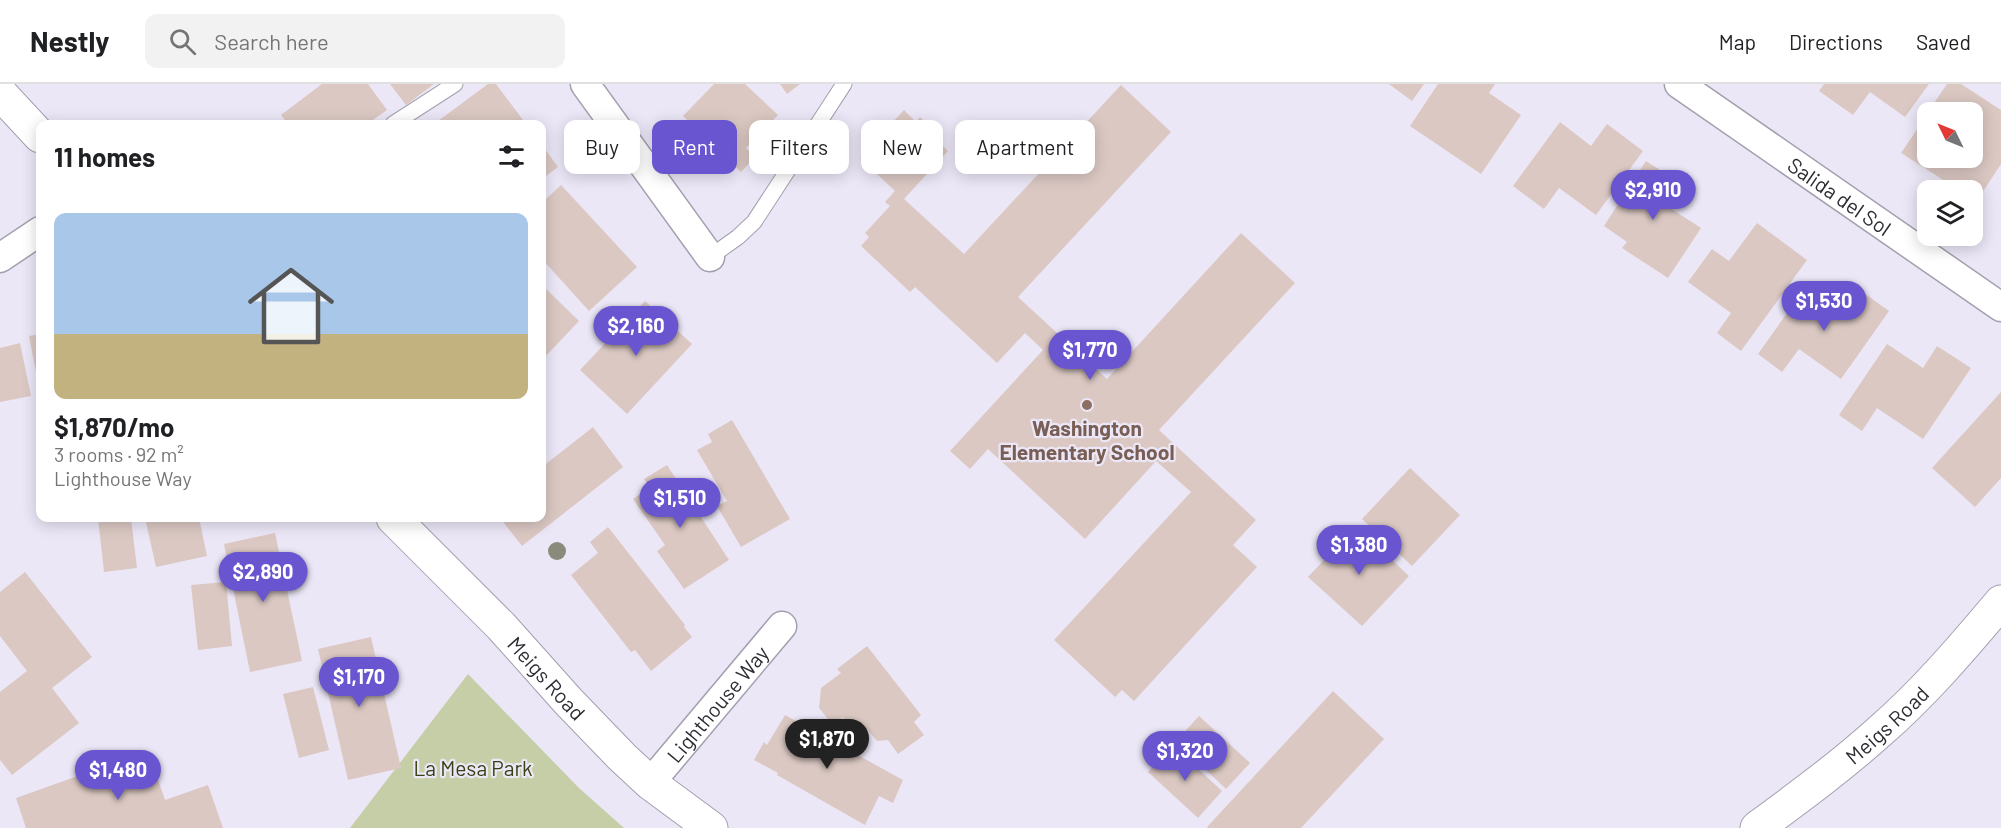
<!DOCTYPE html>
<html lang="en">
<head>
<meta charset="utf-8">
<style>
  body { margin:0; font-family:Barlow,sans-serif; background:#f2f2f2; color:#202124; height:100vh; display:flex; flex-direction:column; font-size:22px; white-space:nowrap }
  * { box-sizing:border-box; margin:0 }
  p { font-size:20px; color:#757577 }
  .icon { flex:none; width:33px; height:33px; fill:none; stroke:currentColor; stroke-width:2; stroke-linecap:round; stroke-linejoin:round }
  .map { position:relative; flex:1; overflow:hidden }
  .drawer { position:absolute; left:36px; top:36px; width:510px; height:402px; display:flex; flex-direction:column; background:#fff; border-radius:12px; box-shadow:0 3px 15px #0003 }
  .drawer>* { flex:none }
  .hud { position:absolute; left:564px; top:36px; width:570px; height:54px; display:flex; gap:12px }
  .needle { width:39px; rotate:313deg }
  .controls { position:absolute; left:1917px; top:18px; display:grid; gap:12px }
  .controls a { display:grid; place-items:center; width:66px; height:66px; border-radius:12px; background:#fff; box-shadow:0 3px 15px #0003; font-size:30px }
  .price { position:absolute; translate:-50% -51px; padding:0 14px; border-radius:21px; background:#6855cf; color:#fff; font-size:20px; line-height:39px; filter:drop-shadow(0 2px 3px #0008) }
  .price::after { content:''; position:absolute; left:50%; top:36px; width:18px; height:14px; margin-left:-9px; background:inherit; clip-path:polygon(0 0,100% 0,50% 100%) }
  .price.current { background:#222; color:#fff }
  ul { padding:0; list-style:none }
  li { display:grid; align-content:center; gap:12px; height:318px; padding:0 18px }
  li+li { border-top:2px solid #e0e0e0 }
  li span { display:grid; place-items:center; height:186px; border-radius:12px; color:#555 }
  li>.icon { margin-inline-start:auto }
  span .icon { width:108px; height:108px; fill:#fffc; stroke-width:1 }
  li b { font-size:26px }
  h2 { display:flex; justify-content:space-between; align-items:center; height:72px; padding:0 18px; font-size:26px }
  .chip { padding:0 21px; border-radius:12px; background:#fff; box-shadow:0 3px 15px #0003; font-size:21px; line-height:54px }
  .chip.current { background:#6855cf; color:#fff }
  header { display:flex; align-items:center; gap:36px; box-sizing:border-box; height:84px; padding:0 30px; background:#fff; border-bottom:2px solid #e0e0e0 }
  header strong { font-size:28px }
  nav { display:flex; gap:33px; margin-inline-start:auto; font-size:21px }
  .search { width:420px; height:54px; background:#f2f2f2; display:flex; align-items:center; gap:15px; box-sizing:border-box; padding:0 21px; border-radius:12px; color:#757577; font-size:22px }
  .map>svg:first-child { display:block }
</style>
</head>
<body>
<header>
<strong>Nestly</strong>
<div class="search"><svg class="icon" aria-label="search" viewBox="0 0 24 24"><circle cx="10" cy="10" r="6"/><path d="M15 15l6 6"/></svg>Search here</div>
<nav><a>Map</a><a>Directions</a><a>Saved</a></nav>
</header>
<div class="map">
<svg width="2001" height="744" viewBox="0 0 2001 744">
  <rect width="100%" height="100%" fill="#ece7f7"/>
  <!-- green -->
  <path fill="#c5cea6" d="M 468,590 L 579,704 L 624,744 L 350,744 Z"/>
  <!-- building -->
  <g fill="#dbc8c3">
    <path d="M 322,0 L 368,0 L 387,26 L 367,40 L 288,40 L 281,31 Z"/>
    <path d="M 390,0 L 434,0 L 406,21 Z"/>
    <path d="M 488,0 L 496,0 L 526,40 L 441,40 L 438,37 Z"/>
    <path d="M 714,0 L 745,0 L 778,31 L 746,64 L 755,73 L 741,88 L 683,32 Z"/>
    <path d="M 780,0 L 800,0 L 787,10 Z"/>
    <path d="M 1389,0 L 1424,0 L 1412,17 Z"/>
    <path d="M 1438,0 L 1495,0 L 1489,9 L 1521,31 L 1481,90 L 1410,42 Z"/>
    <path d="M 1824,0 L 1929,0 L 1905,33 L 1870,8 L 1853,31 L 1819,7 Z"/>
    <path d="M 1947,0 L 1961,0 L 2001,26 L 2001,80 L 1976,118 L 1972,116 L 1972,106 L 1959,106 L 1901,69 L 1928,29 L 1928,74 L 1972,74 L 1972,28 L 1928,28 Z"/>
    <path d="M 1121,1 L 1171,48 L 1018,213 L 1107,295 L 1241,149 L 1295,199 L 1159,346 L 1256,436 L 1233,461 L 1257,483 L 1134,617 L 1122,606 L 1115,613 L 1054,556 L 1191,408 L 1156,377 L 1085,455 L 988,365 L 970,385 L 950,367 L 1043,266 L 1025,249 L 997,279 L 915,203 L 910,208 L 861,162 L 869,153 L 865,149 L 890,122 L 885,118 L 895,107 L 860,74 L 904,26 L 916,38 L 920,33 L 943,54 L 939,58 L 948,67 L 904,115 L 964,170 Z"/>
    <path d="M 1560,38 L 1591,62 L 1607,40 L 1643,67 L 1596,131 L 1559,104 L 1544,125 L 1513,102 Z"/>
    <path d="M 542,61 L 558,83 L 542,95 Z"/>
    <path d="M 1646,77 L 1685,102 L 1670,124 L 1701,144 L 1668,194 L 1622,164 L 1627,158 L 1604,142 Z"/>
    <path d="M 561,101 L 637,183 L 589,227 L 542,175 L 542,119 Z"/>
    <path d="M 1757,139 L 1807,176 L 1741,267 L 1717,249 L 1731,229 L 1688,198 L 1712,165 L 1729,177 Z"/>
    <path d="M 542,201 L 579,237 L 542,276 Z"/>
    <path d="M 1807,201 L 1846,229 L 1861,207 L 1889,227 L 1841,295 L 1799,265 L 1782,288 L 1758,270 Z"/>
    <path d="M 645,217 L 692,260 L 627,330 L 580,286 Z"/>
    <path d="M 40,250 L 40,304 L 39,304 L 29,252 Z"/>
    <path d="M 20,259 L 31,312 L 0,318 L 0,264 Z"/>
    <path d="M 1887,260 L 1923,284 L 1937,262 L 1971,284 L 1923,355 L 1877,324 L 1862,347 L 1839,331 Z"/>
    <path d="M 2001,308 L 2001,394 L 1975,423 L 1932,384 Z"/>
    <path d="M 732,336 L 790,435 L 741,463 L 717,422 L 727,417 L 697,366 L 712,358 L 708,350 Z"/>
    <path d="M 593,343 L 623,383 L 522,462 L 500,434 L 542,434 L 542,383 Z"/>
    <path d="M 667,381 L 729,476 L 684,505 L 657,467 L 665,461 L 633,415 L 650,403 L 644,395 Z"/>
    <path d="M 1410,384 L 1460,431 L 1412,482 L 1362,435 Z"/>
    <path d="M 98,434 L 131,434 L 137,484 L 104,488 Z"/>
    <path d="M 145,434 L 199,434 L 207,472 L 156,483 Z"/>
    <path d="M 1356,442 L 1409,492 L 1362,542 L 1308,493 Z"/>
    <path d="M 608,443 L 685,541 L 684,543 L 692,553 L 651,587 L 635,566 L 631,568 L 571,491 L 598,469 L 590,458 Z"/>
    <path d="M 275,449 L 302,577 L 250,588 L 224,460 Z"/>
    <path d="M 25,488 L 92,573 L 52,604 L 79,639 L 12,691 L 0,676 L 0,608 L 27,587 L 0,552 L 0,508 Z"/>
    <path d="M 226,498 L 232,562 L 198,566 L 191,501 Z"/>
    <path d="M 371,553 L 401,684 L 348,696 L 318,565 Z"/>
    <path d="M 867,562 L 921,631 L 914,638 L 924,651 L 898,670 L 888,656 L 877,657 L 867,645 L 864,648 L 855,636 L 849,641 L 843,633 L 833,641 L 819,624 L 821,604 L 841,589 L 837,585 Z"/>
    <path d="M 313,603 L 329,666 L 299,674 L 283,610 Z"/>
    <path d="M 1333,607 L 1384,655 L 1301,744 L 1208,744 L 1207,743 Z"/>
    <path d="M 785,631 L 903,696 L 893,719 L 879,712 L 865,741 L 777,691 L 778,689 L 754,676 L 764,658 L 767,661 Z"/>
    <path d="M 1199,632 L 1250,679 L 1226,705 L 1176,657 Z"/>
    <path d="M 1173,662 L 1222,707 L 1198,734 L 1148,688 Z"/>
    <path d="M 148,667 L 165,716 L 208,701 L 223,744 L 26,744 L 16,714 Z"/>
  </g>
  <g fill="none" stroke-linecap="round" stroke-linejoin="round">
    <defs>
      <g id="lane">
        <path d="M 393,40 L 455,0"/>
        <path d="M 710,173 L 738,153 L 754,138 L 844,0"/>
      </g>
      <g id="street">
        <path d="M 585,0 L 710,173"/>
        <path id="s1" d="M 1679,0 L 2001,223"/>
        <path d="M 0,174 L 40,147"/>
        <path id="s2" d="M 650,699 L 782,542"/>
      </g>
      <g id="secondary">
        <path d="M 0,9 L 40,52"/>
        <path id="s3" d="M 393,434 L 501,542 L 568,617 L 622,673 L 650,699 L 711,744"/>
        <path id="s4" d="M 1757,744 C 1799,713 1840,683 1879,648 C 1924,609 1963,563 2001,518"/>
      </g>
    </defs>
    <!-- lane casing -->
    <use href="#lane" stroke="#a39fae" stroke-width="17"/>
    <!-- street casing -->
    <use href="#street" stroke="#a39fae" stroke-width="31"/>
    <!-- secondary casing -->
    <use href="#secondary" stroke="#a39fae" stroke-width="35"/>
    <!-- lane -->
    <use href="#lane" stroke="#fff" stroke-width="15"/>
    <!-- street -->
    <use href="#street" stroke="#fff" stroke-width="28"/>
    <!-- secondary -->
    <use href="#secondary" stroke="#fff" stroke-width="33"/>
  </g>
  <!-- trees -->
  <circle fill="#8a8b7b" cx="557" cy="467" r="9"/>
  <!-- markers -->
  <circle fill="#8d6e63" stroke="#ece7f7" stroke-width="2" cx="1087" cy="321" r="6"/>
  <g text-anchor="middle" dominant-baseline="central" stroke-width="4.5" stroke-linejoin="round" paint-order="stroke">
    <!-- street labels -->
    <g font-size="21" fill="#2e2c33" stroke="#ece7f7">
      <text stroke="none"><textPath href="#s1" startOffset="196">Salida del Sol</textPath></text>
      <text stroke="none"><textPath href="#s3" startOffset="222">Meigs Road</textPath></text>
      <text stroke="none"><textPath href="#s2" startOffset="104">Lighthouse Way</textPath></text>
      <text stroke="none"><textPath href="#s4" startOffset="166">Meigs Road</textPath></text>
    </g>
    <!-- education labels -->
    <g font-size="21" font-weight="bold" fill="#785e54" stroke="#ece7f7">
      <text x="1087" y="343">Washington<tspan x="1087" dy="24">Elementary School</tspan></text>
    </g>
    <!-- park labels -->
    <g font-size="21" fill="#394015" stroke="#ece7f7">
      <text x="473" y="683">La Mesa Park</text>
    </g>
  </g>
</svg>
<div class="controls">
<a><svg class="needle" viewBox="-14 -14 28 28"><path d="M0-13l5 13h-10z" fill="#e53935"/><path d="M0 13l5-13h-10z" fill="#757577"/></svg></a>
<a><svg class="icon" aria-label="layers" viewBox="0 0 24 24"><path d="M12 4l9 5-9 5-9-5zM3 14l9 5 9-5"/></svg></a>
</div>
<b class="price" style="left:1653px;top:137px">$2,910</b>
<b class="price" style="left:1824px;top:248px">$1,530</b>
<b class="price" style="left:636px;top:273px">$2,160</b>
<b class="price" style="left:1090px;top:297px">$1,770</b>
<b class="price" style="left:680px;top:445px">$1,510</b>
<b class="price" style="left:1359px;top:492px">$1,380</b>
<b class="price" style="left:263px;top:519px">$2,890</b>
<b class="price" style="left:359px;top:624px">$1,170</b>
<b class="price current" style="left:827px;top:686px">$1,870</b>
<b class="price" style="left:1185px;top:698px">$1,320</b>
<b class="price" style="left:118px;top:717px">$1,480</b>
<div class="hud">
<a class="chip">Buy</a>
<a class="chip current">Rent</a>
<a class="chip">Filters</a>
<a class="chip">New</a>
<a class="chip">Apartment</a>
</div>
<section class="drawer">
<h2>11 homes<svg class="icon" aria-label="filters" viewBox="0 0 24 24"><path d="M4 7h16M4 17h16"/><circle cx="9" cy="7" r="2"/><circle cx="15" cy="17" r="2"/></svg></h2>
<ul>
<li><span style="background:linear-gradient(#a9c7e8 65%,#c2b280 0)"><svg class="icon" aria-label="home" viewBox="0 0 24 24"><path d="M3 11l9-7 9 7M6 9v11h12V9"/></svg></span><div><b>$1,870/mo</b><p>3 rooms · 92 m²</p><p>Lighthouse Way</p></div></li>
</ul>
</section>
</div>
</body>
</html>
